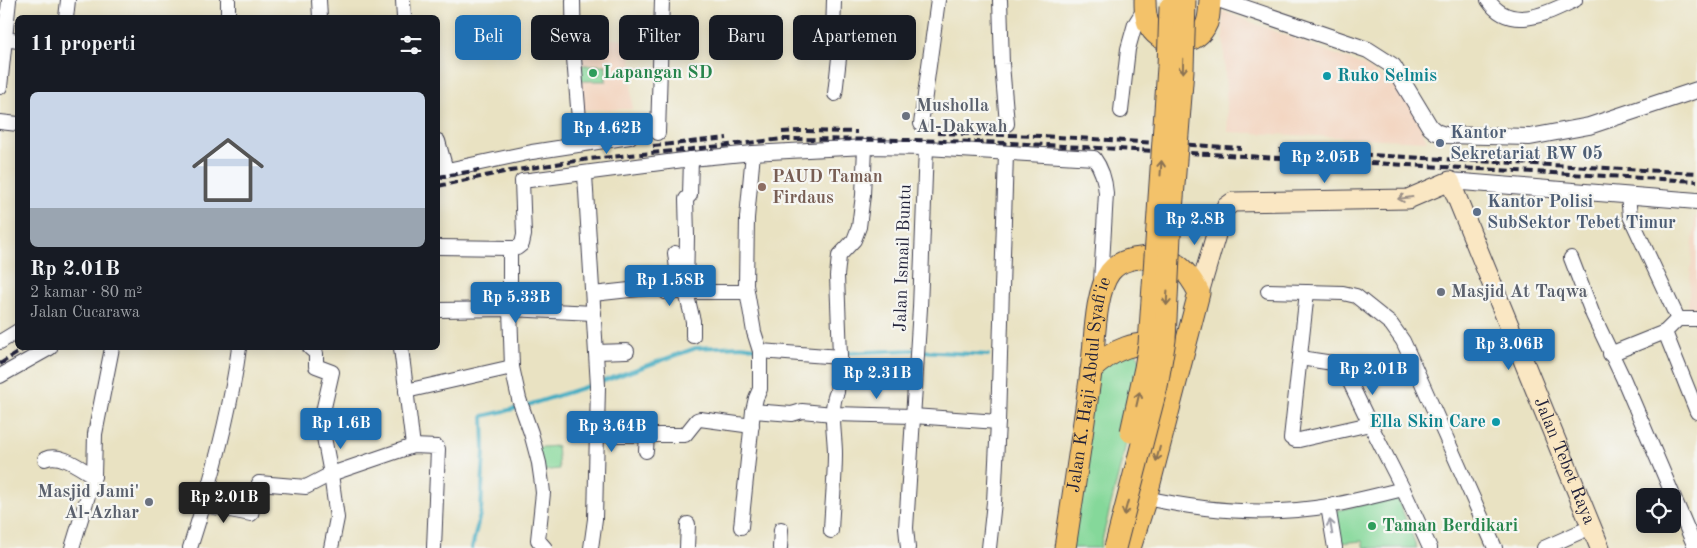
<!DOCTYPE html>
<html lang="id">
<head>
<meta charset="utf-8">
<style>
  body { margin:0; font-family:"Old Standard TT",serif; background:#20242c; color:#f1f3f6; height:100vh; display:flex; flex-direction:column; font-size:19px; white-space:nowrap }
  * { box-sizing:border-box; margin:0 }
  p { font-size:16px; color:#9ea1a6 }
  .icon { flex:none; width:28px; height:28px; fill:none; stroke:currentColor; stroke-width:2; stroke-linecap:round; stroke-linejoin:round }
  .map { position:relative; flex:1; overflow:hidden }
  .details { position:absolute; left:15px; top:15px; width:425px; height:335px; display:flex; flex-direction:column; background:#171b24; border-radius:8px; box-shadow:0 2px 12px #0003 }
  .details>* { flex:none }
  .banner { position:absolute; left:455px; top:15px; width:475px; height:45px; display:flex; gap:10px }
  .controls { position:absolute; left:1636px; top:488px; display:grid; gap:10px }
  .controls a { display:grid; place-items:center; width:45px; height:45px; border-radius:8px; background:#171b24; box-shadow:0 2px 12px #0003; font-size:25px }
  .price { position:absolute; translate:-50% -42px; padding:0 11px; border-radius:5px; background:#1f6fb2; color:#fff; font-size:16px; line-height:32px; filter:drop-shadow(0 1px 2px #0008) }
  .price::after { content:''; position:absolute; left:50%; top:30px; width:15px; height:11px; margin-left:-8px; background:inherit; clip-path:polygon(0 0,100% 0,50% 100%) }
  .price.active { background:#222; color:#fff }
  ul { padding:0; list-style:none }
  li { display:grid; align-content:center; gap:10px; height:265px; padding:0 15px }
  li span { display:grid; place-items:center; height:155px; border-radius:8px; color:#555 }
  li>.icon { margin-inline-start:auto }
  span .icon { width:90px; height:90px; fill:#fffc; stroke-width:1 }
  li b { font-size:21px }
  h2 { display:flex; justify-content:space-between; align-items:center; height:60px; padding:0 15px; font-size:21px }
  .chip { padding:0 18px; border-radius:8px; background:#171b24; box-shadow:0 2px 12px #0003; font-size:18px; line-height:45px }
  .chip.active { background:#1f6fb2; color:#fff }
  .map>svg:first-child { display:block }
</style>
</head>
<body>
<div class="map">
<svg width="1697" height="548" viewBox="0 0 1697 548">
  <rect width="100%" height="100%" fill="#f6f6f2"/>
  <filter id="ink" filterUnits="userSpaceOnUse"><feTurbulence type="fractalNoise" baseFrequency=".02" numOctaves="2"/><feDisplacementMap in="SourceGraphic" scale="10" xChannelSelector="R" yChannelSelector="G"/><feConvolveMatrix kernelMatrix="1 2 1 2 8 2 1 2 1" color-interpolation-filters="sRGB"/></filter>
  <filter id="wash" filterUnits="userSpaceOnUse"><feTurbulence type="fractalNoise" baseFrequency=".0096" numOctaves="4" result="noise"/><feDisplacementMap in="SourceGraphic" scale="20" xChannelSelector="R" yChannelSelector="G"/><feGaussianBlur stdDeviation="1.12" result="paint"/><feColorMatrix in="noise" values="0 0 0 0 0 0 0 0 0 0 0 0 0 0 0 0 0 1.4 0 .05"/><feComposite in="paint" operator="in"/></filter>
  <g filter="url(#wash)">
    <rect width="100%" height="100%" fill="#e9e2c2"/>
    <!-- built -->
    <g fill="#f3d4bf">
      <path d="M 1222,11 L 1363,65 L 1403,90 L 1427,141 L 1228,132 Z"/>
      <path d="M 631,39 L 632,109 L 577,110 L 576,40 Z"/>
      <path d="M 1695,217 L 1697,217 L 1697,310 L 1688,309 Z"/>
    </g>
    <!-- green -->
    <g fill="#85d89a" stroke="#547d6a">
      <rect x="581" y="65" width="25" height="16"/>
      <path d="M 1132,346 L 1145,368 L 1100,548 L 1065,548 L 1091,370 Z"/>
      <path d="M 557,446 L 559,469 L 534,472 L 531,448 Z"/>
      <path d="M 1397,497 L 1417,548 L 1364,548 L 1362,541 L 1340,543 L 1334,511 Z"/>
    </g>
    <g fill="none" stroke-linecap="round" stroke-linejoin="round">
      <!-- stream -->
      <g stroke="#42acc1" stroke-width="4">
        <path d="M 920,351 L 988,355"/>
        <path d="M 843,353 L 913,350"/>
        <path d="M 601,382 L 696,348 L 741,346 L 756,348"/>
        <path d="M 525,406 L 595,384"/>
        <path d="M 472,548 L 481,510 L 484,450 L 483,416 L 518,408"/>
      </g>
    </g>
  </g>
  <g filter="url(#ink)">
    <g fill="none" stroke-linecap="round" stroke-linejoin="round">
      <defs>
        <g id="minor">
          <path d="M 228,0 L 228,18"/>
          <path d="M 319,0 L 320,18"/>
          <path d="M 403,0 L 404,18"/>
          <path d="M 573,0 L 574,58 L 581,144"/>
          <path d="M 834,0 L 833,34 L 841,40 L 835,94"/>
          <path d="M 1000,0 L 1002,64 L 1007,124"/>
          <path d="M 1488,0 C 1510,33 1548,13 1575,0"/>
          <path d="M 66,18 L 68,0"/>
          <path d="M 5,39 L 18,41"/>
          <path d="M 0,87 L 9,0"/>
          <path d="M 1121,111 L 1128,49 L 1135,24 L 1145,8"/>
          <path d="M 0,122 L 18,124"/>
          <path d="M 921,124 L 938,0"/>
          <path d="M 658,133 L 662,0"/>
          <path d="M 438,141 L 446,170"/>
          <path d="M 691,159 L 690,195 L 686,199 L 687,236 L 686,292 L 693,321 L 693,336"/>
          <path d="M 438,172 L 532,152 L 630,137"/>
          <path d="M 585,175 L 598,386 L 595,519 L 591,548"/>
          <path d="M 1628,196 L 1630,216 L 1678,319"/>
          <path d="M 438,247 L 510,248"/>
          <path d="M 1571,258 L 1593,315 L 1623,378 L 1695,547"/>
          <path d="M 1268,291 L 1343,293 L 1356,296 L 1391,324 L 1403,341 L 1414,365 L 1495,548"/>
          <path d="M 666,292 L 668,278 L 676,273 L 677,269 L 675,253"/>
          <path d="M 1307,292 L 1291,438 L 1295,440 L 1299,440 L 1370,424"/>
          <path d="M 593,294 L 657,287 L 662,288 L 666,292 L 746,292"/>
          <path d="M 438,310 L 510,309 L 594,313"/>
          <path d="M 1678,319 L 1665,332 L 1697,412"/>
          <path d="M 1678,319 L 1697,319"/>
          <path d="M 0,342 L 18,331"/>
          <path d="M 310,348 L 316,353 L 316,366 L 332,372 L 322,416 L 323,432 L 331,474 L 337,518 L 331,548"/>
          <path d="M 401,348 L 413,446"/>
          <path d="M 760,351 L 840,357"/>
          <path d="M 596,352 L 627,351"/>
          <path d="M 1610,354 L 1665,332"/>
          <path d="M 1300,358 L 1333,363 L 1344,370 L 1370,424 L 1403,489 L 1430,548"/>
          <path d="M 0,376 L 50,348"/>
          <path d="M 406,391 L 512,367"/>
          <path d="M 753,411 L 792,414 L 802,411 L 833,414 L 913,416 L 998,422"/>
          <path d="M 597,435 L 685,435 L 697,420 L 700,419 L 752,426"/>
          <path d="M 646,451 L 647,435"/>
          <path d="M 45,459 C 60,452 80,468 94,476"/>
          <path d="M 1146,498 C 1205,511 1269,516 1329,506 C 1354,501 1379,495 1403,489"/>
          <path d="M 204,505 L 251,514 L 259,483 L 306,487 L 331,474 L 413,446 L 437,447 L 438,449 L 434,548"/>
          <path d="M 1328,506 L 1335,548"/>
          <path d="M 741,527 L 753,411 L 756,398 L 760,389 L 760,351 L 754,332 L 746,285 L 747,218 L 753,153"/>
          <path d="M 831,531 C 832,505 835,479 835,453 C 835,436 829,407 837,392 L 840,356 L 837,276 L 839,256 L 854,240 L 859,227 L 863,195 L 865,147"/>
          <path d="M 72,548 L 94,476 L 95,434 L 112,348"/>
          <path d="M 190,548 C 211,483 230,416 239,348"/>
          <path d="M 545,548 L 538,540 L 543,493 L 542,484 L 539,463 L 531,433 L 519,399 L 512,367 L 510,309 L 510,248 L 517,248 L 522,244 L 524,235 L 522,181 L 691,159 L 753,153 L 865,147 L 926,148 L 1094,158 C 1102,169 1105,179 1106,193 L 1101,282"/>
          <path d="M 687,548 L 688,524"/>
          <path d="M 780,548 L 781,529"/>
          <path d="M 908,548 L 906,528 L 920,308 L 926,148"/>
          <path d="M 989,548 L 994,502 L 998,422 L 1006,153"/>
          <path d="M 1544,548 L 1591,527"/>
        </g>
        <g id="tertiary">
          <path d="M 1221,0 L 1368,50 L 1393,66 L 1430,127 L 1436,132 L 1445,135 L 1530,137 L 1589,126 L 1697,90"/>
          <path d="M 1450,181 L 1697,201"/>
        </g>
        <g id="secondary">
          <path id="s1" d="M 1199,293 L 1222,214 L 1226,207 L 1233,202 L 1408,199 L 1450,181 L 1600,548"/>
        </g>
        <g id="primary">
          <path d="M 1145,0 C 1145,9 1145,19 1150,27 C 1162,47 1193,48 1205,27 C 1210,19 1209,9 1210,0"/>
          <path d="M 1091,370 C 1111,351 1139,336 1166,349"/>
          <path id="s2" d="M 1065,548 C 1074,489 1083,431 1091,372 C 1095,345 1094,293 1110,272 C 1120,259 1136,258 1151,257 C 1175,256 1189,273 1199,293 L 1146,498 L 1130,548"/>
        </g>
      </defs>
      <!-- minor casing -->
      <use href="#minor" stroke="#403f4f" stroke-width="16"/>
      <!-- tertiary casing -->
      <use href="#tertiary" stroke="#403f4f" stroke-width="18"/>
      <!-- secondary casing -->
      <use href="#secondary" stroke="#403f4f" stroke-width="21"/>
      <!-- primary casing -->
      <use href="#primary" stroke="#403f4f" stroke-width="23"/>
      <!-- minor -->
      <use href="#minor" stroke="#fff" stroke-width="14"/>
      <!-- tertiary -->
      <use href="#tertiary" stroke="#fff" stroke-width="16"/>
      <!-- secondary -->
      <use href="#secondary" stroke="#fae7c3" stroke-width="19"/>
      <!-- primary -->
      <use href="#primary" stroke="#f3c26a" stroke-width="21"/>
      <!-- rail -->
      <g stroke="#22223b" stroke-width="4" stroke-dasharray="8 4" stroke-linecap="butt">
        <path d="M 782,132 L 801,131 L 857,132"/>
        <path d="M 937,133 L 1042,136 L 1241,148"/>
        <path d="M 653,146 L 727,138"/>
        <path d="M 1279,150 L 1697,173"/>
        <path d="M 438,177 L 479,170"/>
        <path d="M 438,186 L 504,172 L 589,159 L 684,150 L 783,139 L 914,140 L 1009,143 L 1697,181"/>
        <path d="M 0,364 L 25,348"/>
      </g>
      <defs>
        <g id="primary-bridge">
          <path d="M 1131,432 L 1145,368 L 1149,344 L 1168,67 L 1170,7"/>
          <path d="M 1115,548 L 1157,386 L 1165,340 L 1170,236 L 1183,70 L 1185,0"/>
        </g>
      </defs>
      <!-- primary-bridge casing -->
      <use href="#primary-bridge" stroke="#403f4f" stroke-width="23" stroke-linecap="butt"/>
      <!-- primary-bridge -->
      <use href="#primary-bridge" stroke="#f3c26a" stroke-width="21"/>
    </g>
    <!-- one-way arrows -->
    <defs><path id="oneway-shaft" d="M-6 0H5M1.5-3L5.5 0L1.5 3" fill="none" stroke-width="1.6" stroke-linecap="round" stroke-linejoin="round" transform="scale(1.25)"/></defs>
    <g stroke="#8a7252">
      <use href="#oneway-shaft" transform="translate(1183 66) rotate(92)"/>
      <use href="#oneway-shaft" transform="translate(1161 168) rotate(-86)"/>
      <use href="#oneway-shaft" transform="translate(1167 298) rotate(93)"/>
      <use href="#oneway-shaft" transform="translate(1138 399) rotate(-77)"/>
      <use href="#oneway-shaft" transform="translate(1158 454) rotate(105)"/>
      <use href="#oneway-shaft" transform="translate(1126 508) rotate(105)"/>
    </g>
    <use stroke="#998e86" href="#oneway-shaft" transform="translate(1405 198) rotate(172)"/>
    <use stroke="#9c9ca7" href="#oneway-shaft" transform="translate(1331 527) rotate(-100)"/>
  </g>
  <!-- markers -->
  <g fill="#2e9e5b" stroke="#f6f6f2" stroke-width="2">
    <circle cx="593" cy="73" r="5"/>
    <circle cx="1372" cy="526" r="5"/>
  </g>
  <g fill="#0f9aa8" stroke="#f6f6f2" stroke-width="2">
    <circle cx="1327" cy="76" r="5"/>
    <circle cx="1496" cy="422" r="5"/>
  </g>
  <g fill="#6b7280" stroke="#f6f6f2" stroke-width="2">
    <circle cx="906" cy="116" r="5"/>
    <circle cx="1441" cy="292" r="5"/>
    <circle cx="149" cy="502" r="5"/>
  </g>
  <g fill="#5c6f8a" stroke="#f6f6f2" stroke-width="2">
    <circle cx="1440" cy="143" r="5"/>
    <circle cx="1477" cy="212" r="5"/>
  </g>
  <circle fill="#8d6e63" stroke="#f6f6f2" stroke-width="2" cx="762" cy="187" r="5"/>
  <g text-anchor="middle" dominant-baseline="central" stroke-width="4.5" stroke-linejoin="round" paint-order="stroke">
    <!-- leisure labels -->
    <g font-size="18" font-weight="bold" fill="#27864d" stroke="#f6f6f2" text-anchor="start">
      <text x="603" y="73">Lapangan SD</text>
      <text x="1382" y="526">Taman Berdikari</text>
    </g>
    <!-- culture labels -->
    <g font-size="18" font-weight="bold" fill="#0d838f" stroke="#f6f6f2" text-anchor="start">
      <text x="1337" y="76">Ruko Selmis</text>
      <text x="1486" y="422" text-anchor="end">Ella Skin Care</text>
    </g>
    <!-- worship labels -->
    <g font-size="18" font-weight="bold" fill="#5b616d" stroke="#f6f6f2" text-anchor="start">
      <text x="916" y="106">Musholla<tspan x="916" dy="21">Al-Dakwah</tspan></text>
      <text x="1451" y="292">Masjid At Taqwa</text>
      <text x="139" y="492" text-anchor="end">Masjid Jami'<tspan x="139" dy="21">Al-Azhar</tspan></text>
    </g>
    <!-- service labels -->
    <g font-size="18" font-weight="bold" fill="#4e5e75" stroke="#f6f6f2" text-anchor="start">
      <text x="1450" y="133">Kantor<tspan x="1450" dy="21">Sekretariat RW 05</tspan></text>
      <text x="1487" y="202">Kantor Polisi<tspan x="1487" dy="21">SubSektor Tebet Timur</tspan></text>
    </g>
    <!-- education labels -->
    <g font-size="18" font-weight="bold" fill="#785e54" stroke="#f6f6f2" text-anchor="start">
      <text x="772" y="177">PAUD Taman<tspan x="772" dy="21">Firdaus</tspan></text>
    </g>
    <!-- street labels -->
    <g font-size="18" fill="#22223b" stroke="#f6f6f2">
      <text transform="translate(903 258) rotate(-88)">Jalan Ismail Buntu</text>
      <text stroke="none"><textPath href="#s2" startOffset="165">Jalan K. Haji Abdul Syafi'ie</textPath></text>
      <text stroke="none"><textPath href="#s1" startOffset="622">Jalan Tebet Raya</textPath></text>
    </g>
  </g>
</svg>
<div class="controls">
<a><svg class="icon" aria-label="locate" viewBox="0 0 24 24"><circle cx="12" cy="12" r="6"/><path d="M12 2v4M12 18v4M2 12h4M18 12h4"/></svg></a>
</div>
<b class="price" style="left:607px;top:155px">Rp 4.62B</b>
<b class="price" style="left:1325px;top:184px">Rp 2.05B</b>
<b class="price" style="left:1195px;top:246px">Rp 2.8B</b>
<b class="price" style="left:670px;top:307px">Rp 1.58B</b>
<b class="price" style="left:516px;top:324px">Rp 5.33B</b>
<b class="price" style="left:1509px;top:371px">Rp 3.06B</b>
<b class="price" style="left:1373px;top:396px">Rp 2.01B</b>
<b class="price" style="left:877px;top:400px">Rp 2.31B</b>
<b class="price" style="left:341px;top:450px">Rp 1.6B</b>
<b class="price" style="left:612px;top:453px">Rp 3.64B</b>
<b class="price active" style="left:224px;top:524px">Rp 2.01B</b>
<div class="banner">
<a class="chip active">Beli</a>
<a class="chip">Sewa</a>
<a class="chip">Filter</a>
<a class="chip">Baru</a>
<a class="chip">Apartemen</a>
</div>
<section class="details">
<h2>11 properti<svg class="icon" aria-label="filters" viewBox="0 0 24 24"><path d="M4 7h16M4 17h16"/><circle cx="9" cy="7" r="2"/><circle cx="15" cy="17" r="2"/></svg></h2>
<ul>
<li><span style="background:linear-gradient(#c9d6e8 75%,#9aa5b1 0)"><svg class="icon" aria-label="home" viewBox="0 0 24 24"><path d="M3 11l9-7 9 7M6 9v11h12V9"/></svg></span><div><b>Rp 2.01B</b><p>2 kamar · 80 m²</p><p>Jalan Cucarawa</p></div></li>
</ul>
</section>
</div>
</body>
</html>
